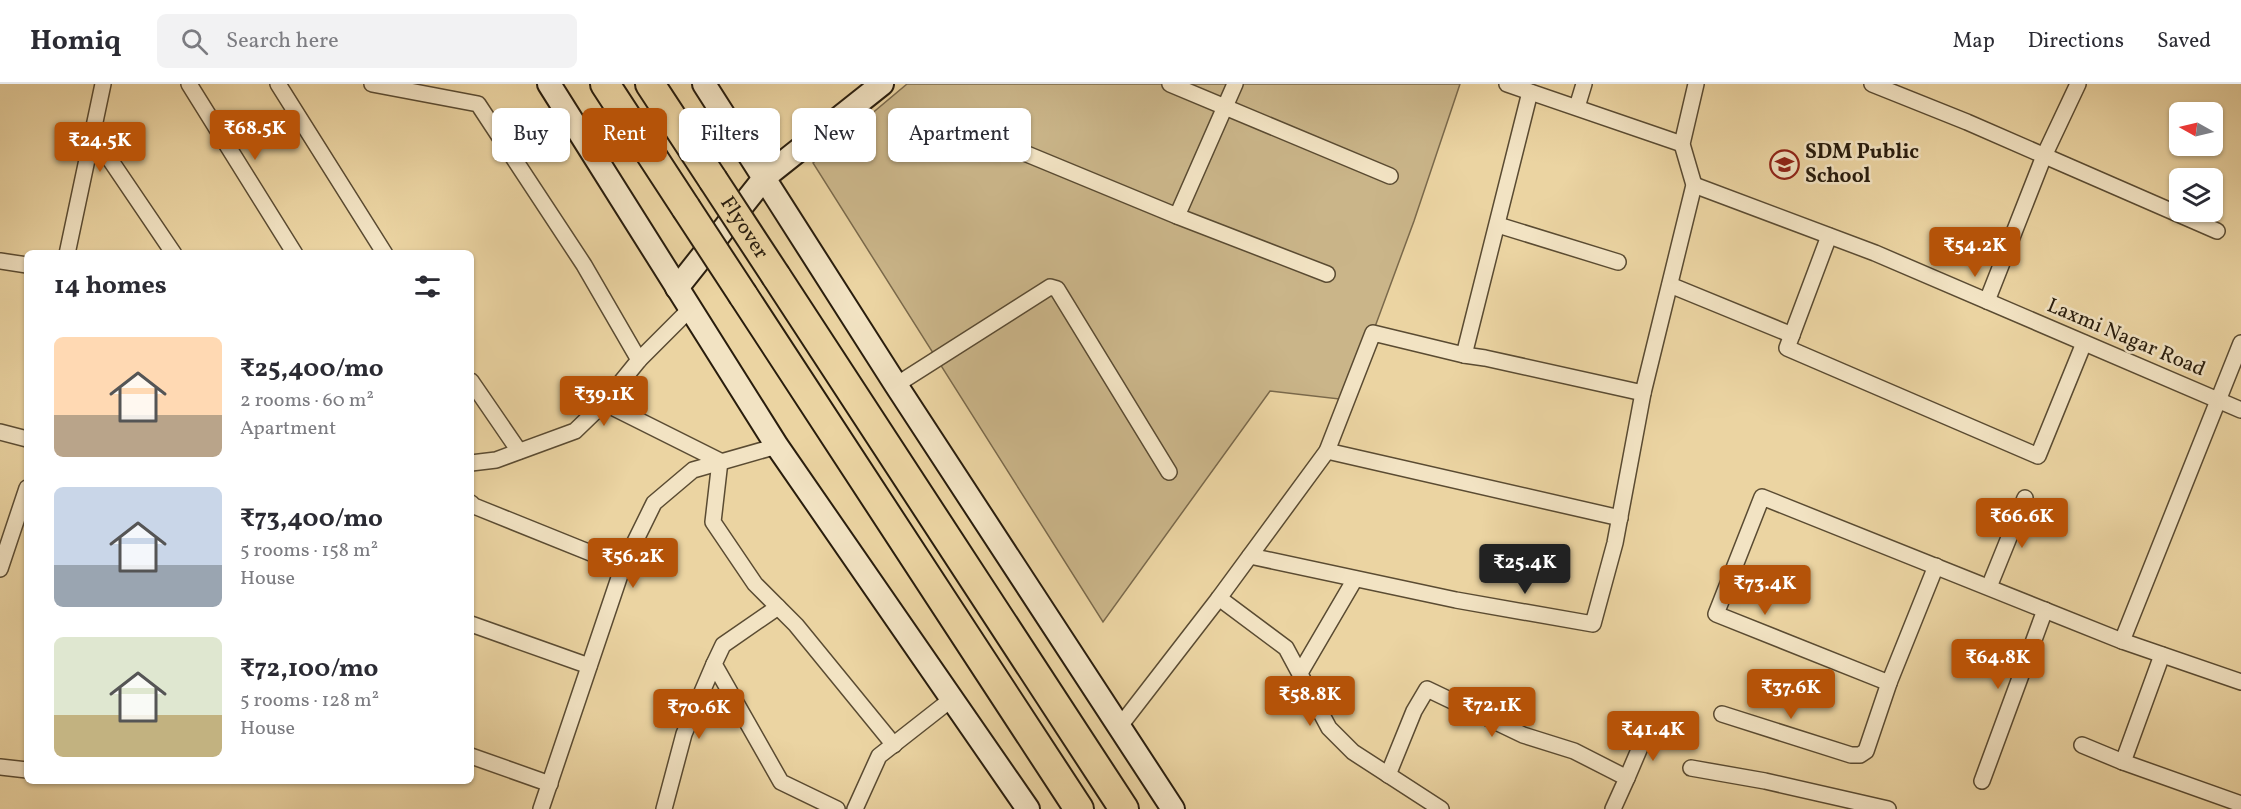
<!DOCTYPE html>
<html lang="en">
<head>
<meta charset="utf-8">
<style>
  body { margin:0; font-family:Vollkorn,serif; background:#f2f2f3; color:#2b2b33; height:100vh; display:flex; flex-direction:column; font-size:22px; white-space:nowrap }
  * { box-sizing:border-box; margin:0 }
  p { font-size:20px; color:#7c7c81 }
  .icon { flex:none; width:33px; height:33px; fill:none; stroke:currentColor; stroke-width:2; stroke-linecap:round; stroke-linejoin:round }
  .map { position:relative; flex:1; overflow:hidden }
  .side { position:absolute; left:24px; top:166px; width:450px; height:534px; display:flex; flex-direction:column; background:#fff; border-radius:9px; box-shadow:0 2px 4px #0004 }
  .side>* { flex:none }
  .banner { position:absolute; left:492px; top:24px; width:570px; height:54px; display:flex; gap:12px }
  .needle { width:39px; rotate:278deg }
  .controls { position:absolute; left:2169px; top:18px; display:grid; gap:12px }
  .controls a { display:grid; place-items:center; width:54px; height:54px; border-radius:9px; background:#fff; box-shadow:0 2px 4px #0004; font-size:30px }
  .price { position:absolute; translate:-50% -51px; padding:0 14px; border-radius:6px; background:#b45309; color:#fff; font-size:20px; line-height:39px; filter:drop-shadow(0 2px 3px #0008) }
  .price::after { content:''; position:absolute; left:50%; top:36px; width:18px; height:14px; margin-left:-9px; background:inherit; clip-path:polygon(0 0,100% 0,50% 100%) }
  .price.selected { background:#222; color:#fff }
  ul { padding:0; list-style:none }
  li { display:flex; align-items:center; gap:18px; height:150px; padding:0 30px }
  li span { display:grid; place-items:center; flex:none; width:168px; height:120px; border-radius:9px; color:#555 }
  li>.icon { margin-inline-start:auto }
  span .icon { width:72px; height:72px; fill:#fffc; stroke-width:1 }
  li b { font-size:26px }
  h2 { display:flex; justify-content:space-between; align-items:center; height:72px; padding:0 30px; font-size:26px }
  .pill { padding:0 21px; border-radius:9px; background:#fff; box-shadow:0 2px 4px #0004; font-size:21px; line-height:54px }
  .pill.selected { background:#b45309; color:#fff }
  header { display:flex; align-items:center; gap:36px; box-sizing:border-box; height:84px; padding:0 30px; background:#fff; border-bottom:2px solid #e1e1e2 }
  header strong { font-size:28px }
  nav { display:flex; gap:33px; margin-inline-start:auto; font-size:21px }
  .search { width:420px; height:54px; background:#f2f2f3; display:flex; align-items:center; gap:15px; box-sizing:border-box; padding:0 21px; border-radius:9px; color:#7c7c81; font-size:22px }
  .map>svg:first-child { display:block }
</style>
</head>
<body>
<header>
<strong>Homiq</strong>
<div class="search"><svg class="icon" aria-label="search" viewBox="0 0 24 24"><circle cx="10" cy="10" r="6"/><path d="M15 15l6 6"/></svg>Search here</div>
<nav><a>Map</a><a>Directions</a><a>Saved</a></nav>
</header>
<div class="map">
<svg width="2241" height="725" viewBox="0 0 2241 725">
  <rect width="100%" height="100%" fill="#ebd4a2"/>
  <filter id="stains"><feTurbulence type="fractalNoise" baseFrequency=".00333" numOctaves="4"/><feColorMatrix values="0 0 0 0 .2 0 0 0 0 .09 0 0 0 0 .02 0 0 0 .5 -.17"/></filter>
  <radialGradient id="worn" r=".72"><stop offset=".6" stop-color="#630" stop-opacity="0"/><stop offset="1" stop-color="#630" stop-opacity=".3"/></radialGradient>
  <!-- green -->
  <path fill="#cab589" stroke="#7a694b" stroke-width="1.5" d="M 907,0 L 1460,0 L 1414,137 L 1348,316 L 1270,307 L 1103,538 L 813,79 Z"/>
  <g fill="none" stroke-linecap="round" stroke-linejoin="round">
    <defs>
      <g id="street">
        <path d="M 189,0 L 295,170"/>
        <path d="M 278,0 L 385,170"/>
        <path d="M 372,0 L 478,20 L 584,181 L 639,276"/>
        <path d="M 1170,0 L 1390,92"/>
        <path d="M 1507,0 L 1682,60"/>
        <path d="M 1872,0 L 1967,38 L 2217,147"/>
        <path d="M 1577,23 L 1584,0"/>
        <path d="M 92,49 L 174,170"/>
        <path d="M 1022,68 L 1177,132 L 1327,190"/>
        <path d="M 1694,101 L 1875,169 L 2241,326"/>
        <path d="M 1177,132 L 1235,0"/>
        <path d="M 1498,141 L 1618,178"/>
        <path d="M 1829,152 L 1787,264 L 2038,372 L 2084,259"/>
        <path d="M 67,170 L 103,0"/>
        <path d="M 0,177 L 27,181"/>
        <path d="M 1670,201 L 1792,251"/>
        <path d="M 1987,217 L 2044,72 L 2078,0"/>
        <path d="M 1464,271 L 1530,8"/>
        <path d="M 471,297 L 519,367"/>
        <path d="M 896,301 L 1050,203 L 1057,205 L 1169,388"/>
        <path d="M 604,319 L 720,377 L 713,438 L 755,500 L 796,541 L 894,661"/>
        <path d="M 0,348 L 27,355"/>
        <path d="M 1327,367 L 1620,434"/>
        <path d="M 471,379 L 496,376 L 575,347 L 604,319 L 639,276 L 690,225"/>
        <path d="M 471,419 L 474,422 L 623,482"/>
        <path d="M 1250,472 L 1456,516 L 1593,540 L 1615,459 L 1643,309"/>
        <path d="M 0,485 L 27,404"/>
        <path d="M 1989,503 L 2025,414"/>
        <path d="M 1219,514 L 1286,564 L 1329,644 L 1353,668 L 1441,725"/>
        <path d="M 778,523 L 723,561 L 714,580 L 781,698 L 837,725"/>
        <path d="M 471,540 L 589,582"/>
        <path d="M 2122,557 L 2241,259"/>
        <path d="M 1300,589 L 1355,495"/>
        <path d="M 1889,599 L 1716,530 L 1762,413 L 2122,557 L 2241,598"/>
        <path d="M 1722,630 L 1851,671 L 1860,671 L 1866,667 L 1889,599 L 1936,482"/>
        <path d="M 1120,642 L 1219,514 L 1327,367 L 1373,249 L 1464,271 L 1485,274 L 1643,309 L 1694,101 L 1682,60 L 1696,0"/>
        <path d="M 2082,661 L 2123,678 L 2241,720"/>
        <path d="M 471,672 L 550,700"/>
        <path d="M 2123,678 L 2162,571"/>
        <path d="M 0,683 L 27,686"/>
        <path d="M 1691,684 L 1765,697 L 1888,725"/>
        <path d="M 1388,691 L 1414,627 L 1427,605 L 1523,651 L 1574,667 L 1627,694 L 1613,725"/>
        <path d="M 1627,694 L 1647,647"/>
        <path d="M 1982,697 L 2045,526"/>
        <path d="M 541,725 L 623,482 L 654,419 L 693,386 L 777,362"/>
        <path d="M 664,725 L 684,650 L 714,580"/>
        <path d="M 855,725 L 879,672 L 953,614"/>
      </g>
      <g id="secondary">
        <path d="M 549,0 L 777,362 L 1028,725"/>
        <path d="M 704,0 L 896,301 L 1173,725"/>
        <path d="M 677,204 L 765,93 L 882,0"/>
      </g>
      <g id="highway">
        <path d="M 605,0 L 686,124"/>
        <path d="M 650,0 L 713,96"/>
        <path d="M 776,192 L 1124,725"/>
        <path d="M 743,211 L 1079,725"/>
      </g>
    </defs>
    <!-- street casing -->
    <use href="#street" stroke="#5a4b32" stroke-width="18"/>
    <!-- secondary casing -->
    <use href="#secondary" stroke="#291d0d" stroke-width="26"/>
    <!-- highway casing -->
    <use href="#highway" stroke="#291d0d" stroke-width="32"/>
    <!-- street -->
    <use href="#street" stroke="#f2e3c3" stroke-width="15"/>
    <!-- secondary -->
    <use href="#secondary" stroke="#f2e3c3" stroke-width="22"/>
    <!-- highway -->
    <use href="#highway" stroke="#ebd4a2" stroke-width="28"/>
    <defs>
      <g id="highway-bridge">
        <path id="s1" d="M 713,96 L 776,192"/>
        <path d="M 686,124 L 743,211"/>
      </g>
    </defs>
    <!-- highway-bridge casing -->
    <use href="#highway-bridge" stroke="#291d0d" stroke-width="32" stroke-linecap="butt"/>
    <!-- highway-bridge -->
    <use href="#highway-bridge" stroke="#ebd4a2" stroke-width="28"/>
  </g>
  <!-- icons -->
  <defs>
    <symbol id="school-ring" viewBox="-11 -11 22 22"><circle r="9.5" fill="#f2e3c3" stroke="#8f2418" stroke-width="1.5"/><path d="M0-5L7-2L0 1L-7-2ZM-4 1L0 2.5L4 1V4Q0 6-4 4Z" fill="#8f2418"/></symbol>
  </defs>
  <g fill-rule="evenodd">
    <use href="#school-ring" x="1768" y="64" width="33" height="33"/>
  </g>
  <g text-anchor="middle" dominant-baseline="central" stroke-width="5" stroke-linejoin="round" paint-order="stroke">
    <!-- poi labels -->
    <g font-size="21" font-weight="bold" fill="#291d0d" stroke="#f2e3c3" text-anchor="start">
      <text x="1805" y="68">SDM Public<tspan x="1805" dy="24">School</tspan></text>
    </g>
    <!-- street labels -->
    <g font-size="21" fill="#291d0d" stroke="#f2e3c3">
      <text stroke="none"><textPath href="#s1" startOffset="57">Flyover</textPath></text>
      <text transform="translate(2126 254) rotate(23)">Laxmi Nagar Road</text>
    </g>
  </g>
  <rect width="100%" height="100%" filter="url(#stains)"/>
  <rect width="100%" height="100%" fill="url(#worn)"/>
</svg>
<div class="controls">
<a><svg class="needle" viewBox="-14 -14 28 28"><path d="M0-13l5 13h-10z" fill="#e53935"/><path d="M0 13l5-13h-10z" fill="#7c7c81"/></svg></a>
<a><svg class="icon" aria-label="layers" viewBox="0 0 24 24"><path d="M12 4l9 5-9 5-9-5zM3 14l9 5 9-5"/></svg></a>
</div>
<b class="price" style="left:255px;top:77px">₹68.5K</b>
<b class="price" style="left:100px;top:89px">₹24.5K</b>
<b class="price" style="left:1975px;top:194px">₹54.2K</b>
<b class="price" style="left:604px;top:343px">₹39.1K</b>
<b class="price" style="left:2022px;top:465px">₹66.6K</b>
<b class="price" style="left:633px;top:505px">₹56.2K</b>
<b class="price selected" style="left:1525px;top:511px">₹25.4K</b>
<b class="price" style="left:1765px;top:532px">₹73.4K</b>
<b class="price" style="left:1998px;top:606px">₹64.8K</b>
<b class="price" style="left:1791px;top:636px">₹37.6K</b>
<b class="price" style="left:1310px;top:643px">₹58.8K</b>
<b class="price" style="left:1492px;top:654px">₹72.1K</b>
<b class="price" style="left:699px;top:656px">₹70.6K</b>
<b class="price" style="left:1653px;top:678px">₹41.4K</b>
<div class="banner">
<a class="pill">Buy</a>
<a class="pill selected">Rent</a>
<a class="pill">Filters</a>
<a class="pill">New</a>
<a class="pill">Apartment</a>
</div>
<section class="side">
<h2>14 homes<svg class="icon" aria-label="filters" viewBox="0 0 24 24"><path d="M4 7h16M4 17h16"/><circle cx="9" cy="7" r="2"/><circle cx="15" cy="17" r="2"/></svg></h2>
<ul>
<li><span style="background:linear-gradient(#ffd9b3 65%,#b9a48a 0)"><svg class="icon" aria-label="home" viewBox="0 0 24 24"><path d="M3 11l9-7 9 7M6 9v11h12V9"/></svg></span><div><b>₹25,400/mo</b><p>2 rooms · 60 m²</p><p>Apartment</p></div></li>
<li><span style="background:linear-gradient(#c9d6e8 65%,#9aa5b1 0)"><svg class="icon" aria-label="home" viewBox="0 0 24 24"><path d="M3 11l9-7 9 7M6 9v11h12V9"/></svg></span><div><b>₹73,400/mo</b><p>5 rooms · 158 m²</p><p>House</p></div></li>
<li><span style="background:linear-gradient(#dfe7d0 65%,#c2b280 0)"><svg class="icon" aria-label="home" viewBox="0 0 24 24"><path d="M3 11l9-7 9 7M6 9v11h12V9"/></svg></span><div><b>₹72,100/mo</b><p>5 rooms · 128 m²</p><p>House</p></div></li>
</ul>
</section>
</div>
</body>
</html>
